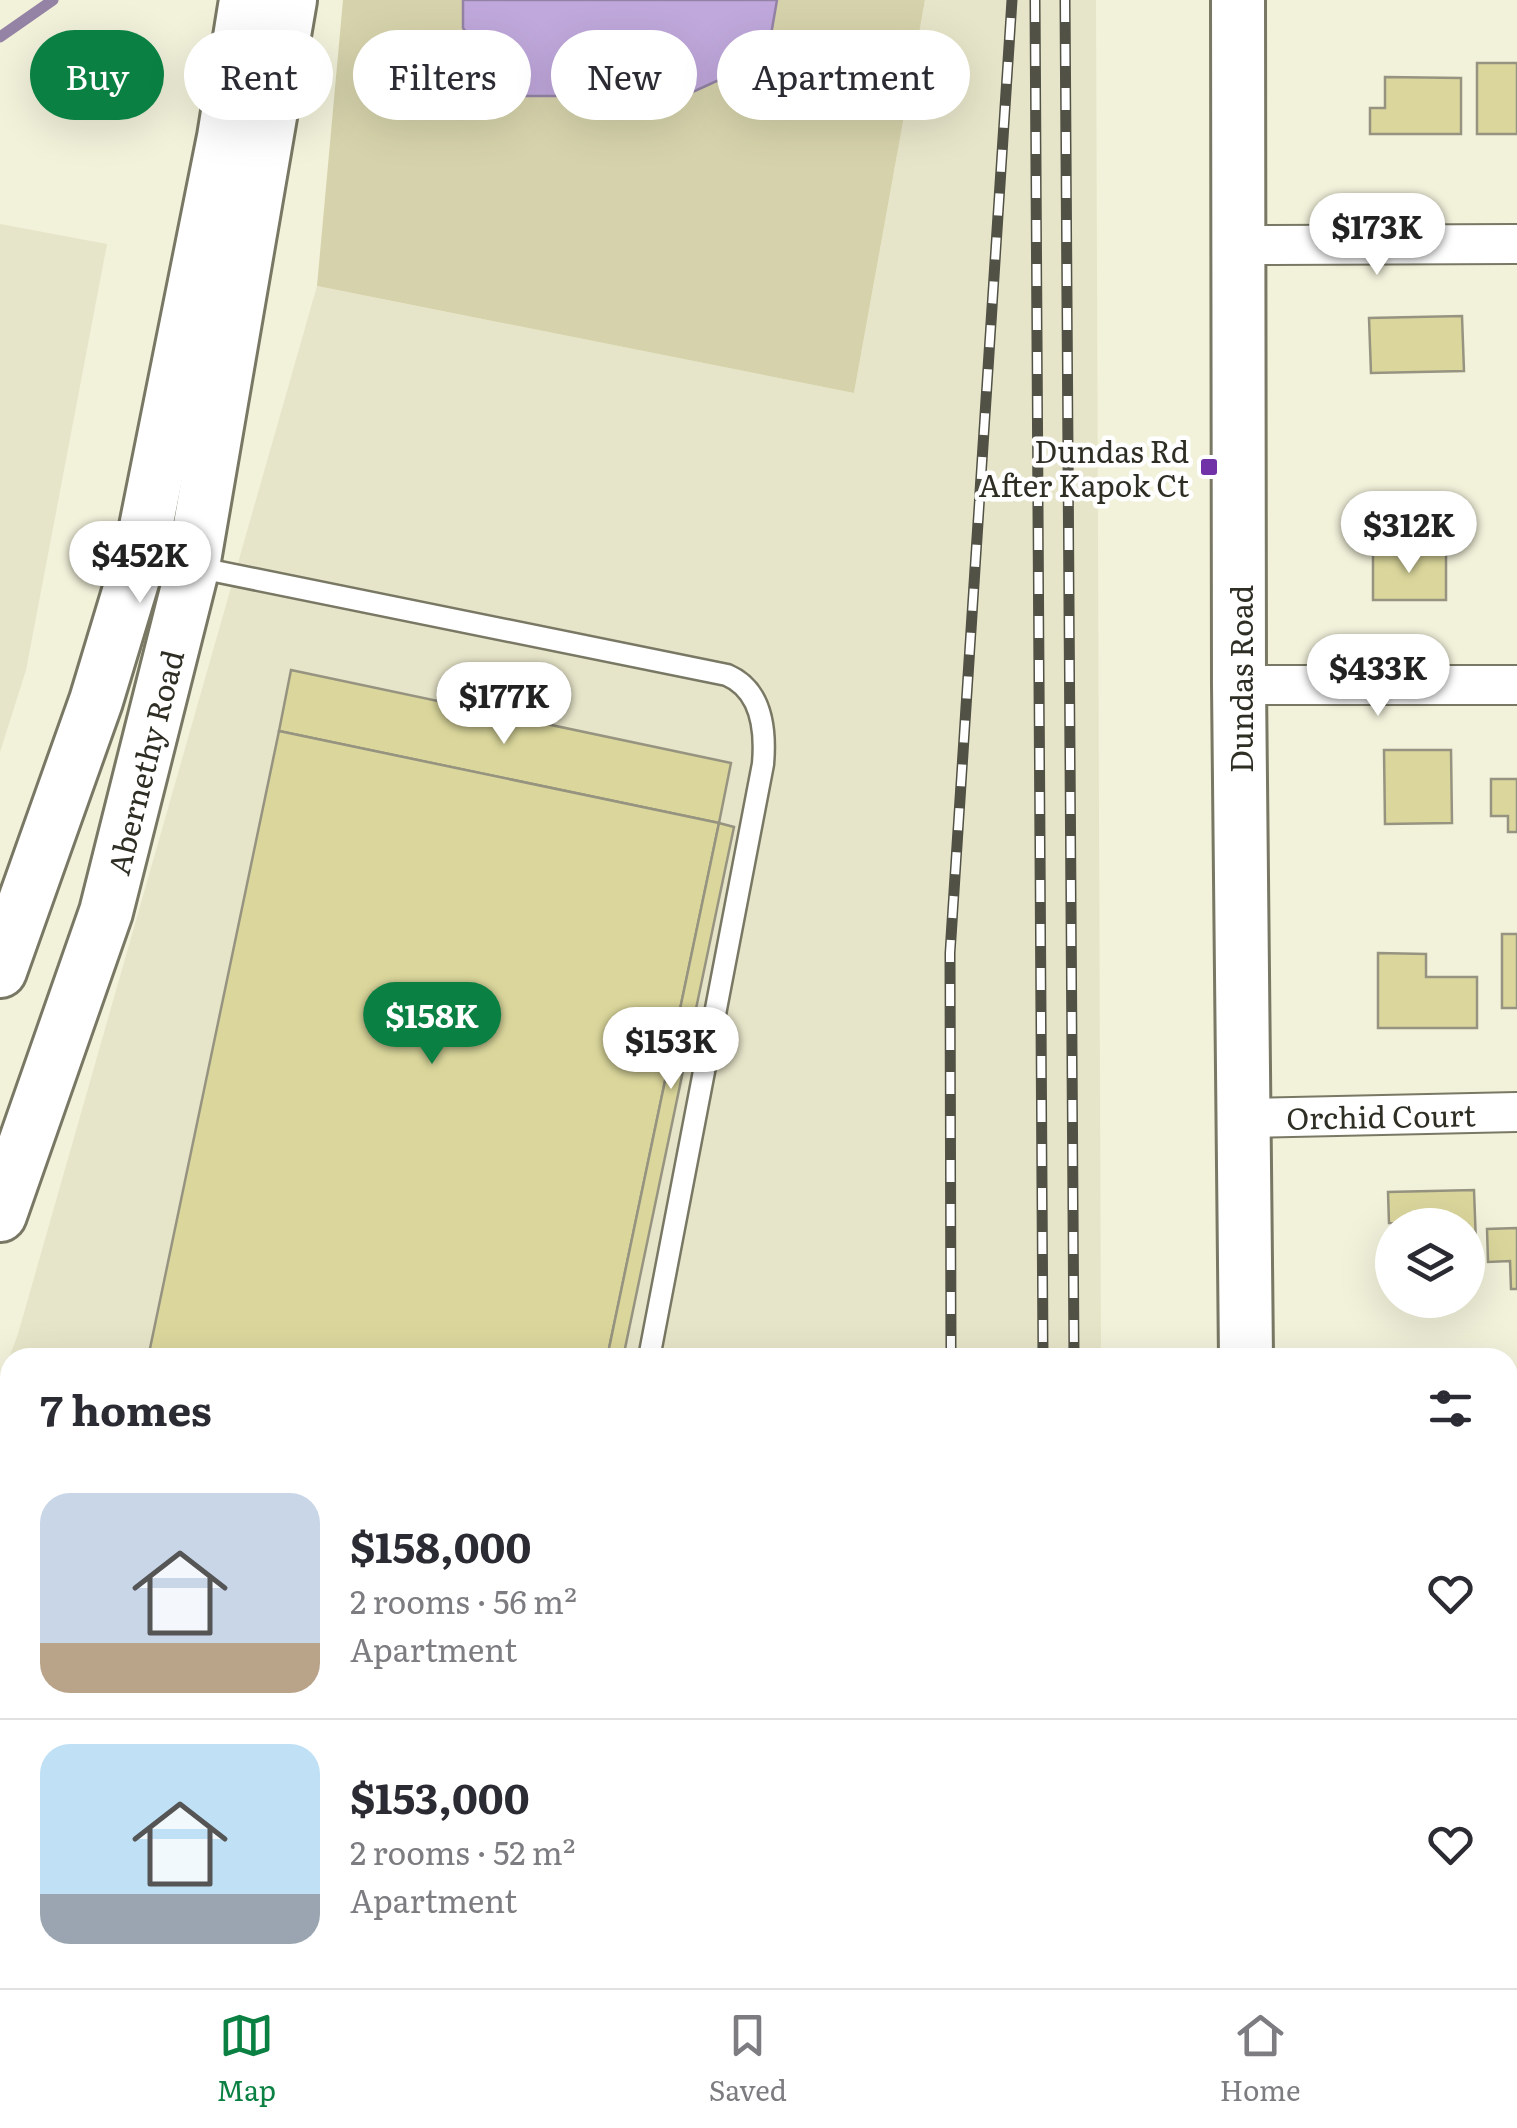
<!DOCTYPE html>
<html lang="en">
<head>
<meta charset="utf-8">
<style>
  body { margin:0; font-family:Literata,serif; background:#f2f2f3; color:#2b2b33; height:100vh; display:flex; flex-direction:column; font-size:38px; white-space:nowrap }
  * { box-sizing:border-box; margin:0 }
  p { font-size:32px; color:#7c7c81 }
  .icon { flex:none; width:55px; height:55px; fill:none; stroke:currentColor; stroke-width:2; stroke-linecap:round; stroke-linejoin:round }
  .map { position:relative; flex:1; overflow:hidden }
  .sheet { position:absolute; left:0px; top:1348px; width:1518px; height:642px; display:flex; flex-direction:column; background:#fff; border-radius:30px 30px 0 0; box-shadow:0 10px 40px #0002 }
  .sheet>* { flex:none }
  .guide { position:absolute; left:30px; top:30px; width:1000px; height:90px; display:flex; gap:20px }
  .controls { position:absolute; left:1375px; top:1208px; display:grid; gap:20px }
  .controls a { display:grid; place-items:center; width:110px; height:110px; border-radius:50%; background:#fff; box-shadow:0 10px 40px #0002; font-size:50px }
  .price { position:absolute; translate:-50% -85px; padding:0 22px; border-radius:35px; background:#fff; color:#222; font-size:32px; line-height:65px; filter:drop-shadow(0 2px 5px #0008) }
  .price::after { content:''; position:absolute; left:50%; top:60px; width:30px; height:22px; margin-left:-15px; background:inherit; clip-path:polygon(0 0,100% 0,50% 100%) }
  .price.current { background:#0b8043; color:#fff }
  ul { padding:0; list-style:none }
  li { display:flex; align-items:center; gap:30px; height:250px; padding:0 40px }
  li+li { border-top:2px solid #e1e1e2 }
  li span { display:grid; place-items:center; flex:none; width:280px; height:200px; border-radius:30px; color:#555 }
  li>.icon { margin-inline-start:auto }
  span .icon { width:120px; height:120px; fill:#fffc; stroke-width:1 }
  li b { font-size:42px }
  h2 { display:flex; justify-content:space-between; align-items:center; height:120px; padding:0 40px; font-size:42px }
  .tag { padding:0 35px; border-radius:45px; background:#fff; box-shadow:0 10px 40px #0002; font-size:35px; line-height:90px }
  .tag.current { background:#0b8043; color:#fff }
  .tabs { display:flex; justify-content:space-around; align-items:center; height:140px; border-top:2px solid #e1e1e2; background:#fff; font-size:28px; color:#7c7c81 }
  .tabs a { display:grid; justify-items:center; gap:5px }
  .tabs .current { color:#0b8043 }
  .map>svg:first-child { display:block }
</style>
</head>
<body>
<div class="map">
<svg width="1517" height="1988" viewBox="0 0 1517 1988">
  <rect width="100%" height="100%" fill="#f2f1da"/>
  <!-- built -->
  <g fill="#e7e5c9">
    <path d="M 925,0 L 1096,0 L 1101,1357 L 10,1358 L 10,1980 L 1106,1980 L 1106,1988 L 0,1988 L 0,1382 L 18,1334 L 317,286 L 854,393 Z"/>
    <path d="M 0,224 L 107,244 L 26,670 L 0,752 Z"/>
    <path d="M 1517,1631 L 1517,1988 L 1304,1988 L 1302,1980 L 1508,1980 L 1508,1634 Z"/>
  </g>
  <!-- green -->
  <path fill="#d6d3ac" d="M 343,0 L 925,0 L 854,393 L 317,286 Z"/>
  <!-- water -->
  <path fill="#c0a8dc" stroke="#9483a5" stroke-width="2.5" d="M 463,0 L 777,0 L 767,58 L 684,96 L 516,96 L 463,28 Z"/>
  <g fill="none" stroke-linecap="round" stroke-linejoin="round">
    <!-- stream -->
    <path stroke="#9483a5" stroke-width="11" d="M 0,37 L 53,0"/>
  </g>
  <!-- building -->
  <g fill="#dbd79c" stroke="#969480" stroke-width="2.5">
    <rect x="1477" y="63" width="40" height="71"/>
    <path d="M 1385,77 L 1461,78 L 1461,134 L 1370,134 L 1370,108 L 1385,108 Z"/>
    <path d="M 1462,316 L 1464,371 L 1371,373 L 1369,318 Z"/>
    <path d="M 1373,551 L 1446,552 L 1446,600 L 1373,600 Z"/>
    <path d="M 291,670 L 731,763 L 719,823 L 279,731 Z"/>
    <path d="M 279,731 L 719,823 L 607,1358 L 148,1358 Z"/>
    <path d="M 1384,750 L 1451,750 L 1452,823 L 1385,824 Z"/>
    <path d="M 1491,779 L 1517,779 L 1517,832 L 1508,832 L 1508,816 L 1491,816 Z"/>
    <path d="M 719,823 L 734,827 L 623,1358 L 607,1358 Z"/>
    <rect x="1502" y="934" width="15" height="74"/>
    <path d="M 1378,953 L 1426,954 L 1426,977 L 1477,977 L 1477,1028 L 1378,1028 Z"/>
    <path d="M 1474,1190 L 1477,1271 L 1468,1272 L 1468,1225 L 1389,1223 L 1388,1192 Z"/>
    <path d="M 1517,1228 L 1517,1289 L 1511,1289 L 1510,1261 L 1488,1262 L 1487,1229 Z"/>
    <path d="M 1517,1431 L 1517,1470 L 1508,1472 L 1508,1432 Z"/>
    <rect x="1508" y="1743" width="9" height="108"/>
    <path d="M 0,1785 L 10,1789 L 10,1879 L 0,1907 Z"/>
    <path d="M 10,1879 L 10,1980 L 380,1980 L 378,1988 L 0,1988 L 0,1907 Z"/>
    <path d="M 380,1980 L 445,1980 L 442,1988 L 378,1988 Z"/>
  </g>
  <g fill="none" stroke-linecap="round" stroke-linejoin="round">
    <defs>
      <g id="lane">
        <path d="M 195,567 L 727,675 C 762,690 766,729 763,764 L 649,1358"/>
        <path d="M 0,1477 L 10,1487"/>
        <path d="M 0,1520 L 10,1524"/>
        <path d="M 0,1587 L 10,1591"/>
        <path d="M 467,1988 L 470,1980"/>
        <path d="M 658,1988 L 659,1980"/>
      </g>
      <g id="street">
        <path d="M 1239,245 L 1515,244"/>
        <path d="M 1239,685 L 1517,685"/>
        <path d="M 1245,1118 L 1517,1112"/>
      </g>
      <g id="secondary">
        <path d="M 1238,0 L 1239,685 L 1246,1358"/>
        <path d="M 0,971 L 96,701 L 141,552 L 224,137 L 246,0"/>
        <path d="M 0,1215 L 106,912 L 193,566 L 290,0"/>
        <path d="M 1508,1594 L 1517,1590"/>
        <path d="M 1272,1980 L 1273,1988"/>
      </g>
    </defs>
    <!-- lane casing -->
    <use href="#lane" stroke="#797864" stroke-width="25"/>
    <!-- street casing -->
    <use href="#street" stroke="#797864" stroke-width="42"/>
    <!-- secondary casing -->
    <use href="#secondary" stroke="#797864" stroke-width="58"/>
    <!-- lane -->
    <use href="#lane" stroke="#fff" stroke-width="20"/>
    <!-- street -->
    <use href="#street" stroke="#fff" stroke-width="38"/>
    <!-- secondary -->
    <use href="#secondary" stroke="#fff" stroke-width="52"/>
    <defs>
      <g id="rail">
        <path d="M 1035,0 L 1043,1358"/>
        <path d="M 1065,0 L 1074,1358"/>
        <path d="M 951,1358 L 950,953 L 1012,0"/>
        <path d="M 952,1980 L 952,1988"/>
        <path d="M 1045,1988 L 1045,1980"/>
        <path d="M 1077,1988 L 1077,1980"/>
      </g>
    </defs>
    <!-- rail casing -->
    <use href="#rail" stroke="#515145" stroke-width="11"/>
    <!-- rail -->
    <use href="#rail" stroke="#fff" stroke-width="8" stroke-dasharray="22" stroke-linecap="butt"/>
  </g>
  <!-- markers -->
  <rect fill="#7132a7" stroke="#fff" stroke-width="4" x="1199" y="457" width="20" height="20" rx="5"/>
  <g text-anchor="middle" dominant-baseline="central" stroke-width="9" stroke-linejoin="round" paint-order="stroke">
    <!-- poi labels -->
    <g font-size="30" fill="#2e2e25" stroke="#fff" text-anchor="end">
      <text x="1189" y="450">Dundas Rd<tspan x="1189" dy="34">After Kapok Ct</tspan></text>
    </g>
    <!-- street labels -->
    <g font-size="30" fill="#2e2e25" stroke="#fff">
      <text transform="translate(1240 679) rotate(-90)">Dundas Road</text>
      <text transform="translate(144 762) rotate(-76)">Abernethy Road</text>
      <text transform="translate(1381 1115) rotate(-1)">Orchid Court</text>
    </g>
  </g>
</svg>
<div class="controls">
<a><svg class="icon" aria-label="layers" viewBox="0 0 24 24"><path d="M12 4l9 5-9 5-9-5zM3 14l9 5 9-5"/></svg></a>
</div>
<b class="price" style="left:1377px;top:278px">$173K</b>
<b class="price" style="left:1409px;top:576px">$312K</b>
<b class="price" style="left:140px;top:606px">$452K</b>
<b class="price" style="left:1378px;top:719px">$433K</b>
<b class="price" style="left:504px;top:747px">$177K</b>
<b class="price current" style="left:432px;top:1067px">$158K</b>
<b class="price" style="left:671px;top:1092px">$153K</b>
<div class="guide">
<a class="tag current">Buy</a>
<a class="tag">Rent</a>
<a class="tag">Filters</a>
<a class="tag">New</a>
<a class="tag">Apartment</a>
</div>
<section class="sheet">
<h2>7 homes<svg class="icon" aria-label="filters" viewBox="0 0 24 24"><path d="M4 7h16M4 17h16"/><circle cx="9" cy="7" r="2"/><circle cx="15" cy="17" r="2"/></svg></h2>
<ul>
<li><span style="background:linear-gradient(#c9d6e8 75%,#b9a48a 0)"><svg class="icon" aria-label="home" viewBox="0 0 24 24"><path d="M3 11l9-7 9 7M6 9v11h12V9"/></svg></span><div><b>$158,000</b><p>2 rooms · 56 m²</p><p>Apartment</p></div><svg class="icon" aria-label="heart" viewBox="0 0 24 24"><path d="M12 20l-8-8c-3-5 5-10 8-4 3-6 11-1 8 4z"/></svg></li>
<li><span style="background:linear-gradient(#bfe0f5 75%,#9aa5b1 0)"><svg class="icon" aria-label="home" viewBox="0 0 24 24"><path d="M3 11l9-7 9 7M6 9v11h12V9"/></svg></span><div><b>$153,000</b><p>2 rooms · 52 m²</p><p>Apartment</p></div><svg class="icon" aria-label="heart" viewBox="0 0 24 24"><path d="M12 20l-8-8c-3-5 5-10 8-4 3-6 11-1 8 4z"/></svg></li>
</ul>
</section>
</div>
<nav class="tabs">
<a class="current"><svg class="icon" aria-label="map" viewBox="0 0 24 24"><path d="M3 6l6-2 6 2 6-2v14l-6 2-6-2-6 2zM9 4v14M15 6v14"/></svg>Map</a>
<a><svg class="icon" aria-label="saved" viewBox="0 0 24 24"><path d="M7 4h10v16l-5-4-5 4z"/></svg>Saved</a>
<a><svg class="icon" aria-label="home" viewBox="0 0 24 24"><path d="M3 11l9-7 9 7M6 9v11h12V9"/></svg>Home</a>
</nav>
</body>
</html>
